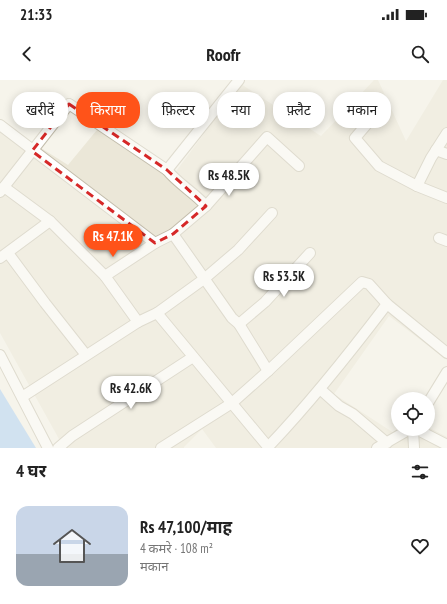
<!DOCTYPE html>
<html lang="hi">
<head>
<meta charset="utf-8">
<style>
  body { margin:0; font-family:"PT Sans Narrow","Noto Sans Devanagari",sans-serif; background:#f2f2f2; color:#222; height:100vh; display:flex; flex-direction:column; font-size:15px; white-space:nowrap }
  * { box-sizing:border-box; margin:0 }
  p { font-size:13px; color:#767676 }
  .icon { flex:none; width:22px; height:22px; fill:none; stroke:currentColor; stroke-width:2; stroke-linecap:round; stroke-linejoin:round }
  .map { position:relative; height:368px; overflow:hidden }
  .panel { display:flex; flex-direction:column; background:#fff; flex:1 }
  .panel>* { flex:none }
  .guide { position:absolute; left:12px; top:12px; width:423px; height:36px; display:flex; gap:8px }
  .fabs { position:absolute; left:391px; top:312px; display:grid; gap:8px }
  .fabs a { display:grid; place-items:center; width:44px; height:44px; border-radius:50%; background:#fff; box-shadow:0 2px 10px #0003; font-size:20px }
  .price { position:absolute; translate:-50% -34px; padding:0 9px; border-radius:14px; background:#fff; color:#222; font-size:13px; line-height:26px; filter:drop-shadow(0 1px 2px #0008) }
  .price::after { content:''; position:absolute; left:50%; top:24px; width:12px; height:9px; margin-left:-6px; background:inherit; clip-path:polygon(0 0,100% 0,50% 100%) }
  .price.active { background:#ff5319; color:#fff }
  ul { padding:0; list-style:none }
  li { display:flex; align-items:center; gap:12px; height:100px; padding:0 16px }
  li span { display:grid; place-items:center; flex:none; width:112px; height:80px; border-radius:12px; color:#555 }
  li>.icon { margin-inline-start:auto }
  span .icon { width:48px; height:48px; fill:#fffc; stroke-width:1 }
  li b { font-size:17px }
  h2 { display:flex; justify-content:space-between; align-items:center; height:48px; padding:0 16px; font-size:17px }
  .pill { padding:0 14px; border-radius:16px; background:#fff; box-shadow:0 2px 10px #0003; font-size:14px; line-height:36px }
  .pill.active { background:#ff5319; color:#fff }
  .status { display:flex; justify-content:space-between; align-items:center; height:28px; padding:0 20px; background:#fff; direction:ltr }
  .status svg { height:11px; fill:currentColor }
  header { display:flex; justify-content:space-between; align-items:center; height:52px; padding:0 16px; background:#fff; font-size:18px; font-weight:600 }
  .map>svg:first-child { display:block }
</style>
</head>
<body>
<div class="status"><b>21:33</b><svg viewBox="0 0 49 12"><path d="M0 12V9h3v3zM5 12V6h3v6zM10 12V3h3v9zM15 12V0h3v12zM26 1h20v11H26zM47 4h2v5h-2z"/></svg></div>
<header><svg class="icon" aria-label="back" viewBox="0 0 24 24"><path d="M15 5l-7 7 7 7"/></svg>Roofr<svg class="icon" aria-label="search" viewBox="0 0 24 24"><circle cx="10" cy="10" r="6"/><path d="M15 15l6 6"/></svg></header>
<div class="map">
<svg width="447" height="368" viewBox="0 0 447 368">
  <rect width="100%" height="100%" fill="#f6f4eb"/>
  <!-- residential -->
  <path fill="#ebe7d8" d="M 374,0 L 378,0 L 406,61 L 443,0 L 447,0 L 447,280 L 389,236 L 334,314 L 400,357 L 413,349 L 428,349 L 428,347 L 447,357 L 447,368 L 216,368 L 202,349 L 184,367 L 184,368 L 64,368 L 0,253 L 0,42 L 68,85 L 101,45 L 171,98 L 241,4 L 321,56 Z"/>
  <!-- water -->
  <path fill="#a4ccf6" d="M 0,309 L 36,368 L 0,368 Z"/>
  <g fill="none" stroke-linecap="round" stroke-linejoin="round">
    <defs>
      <g id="minor">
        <path d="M 378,31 L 355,58 L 379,86 L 417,106 L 447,118"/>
        <path d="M 0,45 L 155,163 L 105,196 L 138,242 L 22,317"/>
        <path d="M 436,70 L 447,74"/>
        <path d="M 167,90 L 239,0"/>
        <path d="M 417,106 L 431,78 L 447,53"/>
        <path d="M 4,107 L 50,141 L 105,196"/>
        <path d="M 0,112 L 69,24 L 167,90 C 178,104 195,113 206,126"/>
        <path d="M 173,154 L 232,238 L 239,244 L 268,291"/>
        <path d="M 439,158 L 447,161"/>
        <path d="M 155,163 L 173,154 L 206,126 L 267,57 L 299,86"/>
        <path d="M 8,173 L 45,223 L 86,275"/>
        <path d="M 0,178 L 50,141"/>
        <path d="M 157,233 L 204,199 L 238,170 L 272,133"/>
        <path d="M 138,242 L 157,233 L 269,368"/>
        <path d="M 239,244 L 265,222 L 310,173"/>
        <path d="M 0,275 L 48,368"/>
        <path d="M 320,309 L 339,326 L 353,334 L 387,363"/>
        <path d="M 428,323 L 447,292"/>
        <path d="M 413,349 L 414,368"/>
        <path d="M 416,349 L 447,365"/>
        <path d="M 268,367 C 311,322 349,274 387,224"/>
        <path d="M 58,368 L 72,356 L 193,277"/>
        <path d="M 161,368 L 232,323 L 268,291 L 362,202 L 369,204 L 387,224 L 447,273"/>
        <path d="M 377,368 L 410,349"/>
      </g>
    </defs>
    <!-- minor casing -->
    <use href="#minor" stroke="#c3bdac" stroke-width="12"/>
    <!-- minor -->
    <use href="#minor" stroke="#fff" stroke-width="10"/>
  </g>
  <!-- marked area -->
  <path d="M0 0H447V368H0ZM 69,24 L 167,90 L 206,126 L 173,154 L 155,163 L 32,71 Z" fill="#f6f4eb" fill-opacity=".55" fill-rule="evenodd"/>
  <path fill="none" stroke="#d62828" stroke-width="3" stroke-dasharray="8 5" stroke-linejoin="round" d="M 69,24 L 167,90 L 206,126 L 173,154 L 155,163 L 32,71 Z"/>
</svg>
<div class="fabs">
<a><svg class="icon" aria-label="locate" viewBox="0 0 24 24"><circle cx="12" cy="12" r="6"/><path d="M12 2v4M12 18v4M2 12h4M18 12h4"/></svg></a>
</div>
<b class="price" style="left:229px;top:117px">Rs 48.5K</b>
<b class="price active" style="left:113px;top:178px">Rs 47.1K</b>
<b class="price" style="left:284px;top:218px">Rs 53.5K</b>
<b class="price" style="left:131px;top:330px">Rs 42.6K</b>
<div class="guide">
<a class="pill">खरीदें</a>
<a class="pill active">किराया</a>
<a class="pill">फ़िल्टर</a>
<a class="pill">नया</a>
<a class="pill">फ़्लैट</a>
<a class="pill">मकान</a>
</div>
</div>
<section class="panel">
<h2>4 घर<svg class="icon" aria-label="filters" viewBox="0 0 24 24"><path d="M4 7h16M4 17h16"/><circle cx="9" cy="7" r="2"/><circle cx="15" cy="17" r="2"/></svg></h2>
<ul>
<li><span style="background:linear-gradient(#c9d6e8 60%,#9aa5b1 0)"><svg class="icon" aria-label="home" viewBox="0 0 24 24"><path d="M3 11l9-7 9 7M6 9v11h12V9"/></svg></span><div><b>Rs 47,100/माह</b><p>4 कमरे · 108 m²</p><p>मकान</p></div><svg class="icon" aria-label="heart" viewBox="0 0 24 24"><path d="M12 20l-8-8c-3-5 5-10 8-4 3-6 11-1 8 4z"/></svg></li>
</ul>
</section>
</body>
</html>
